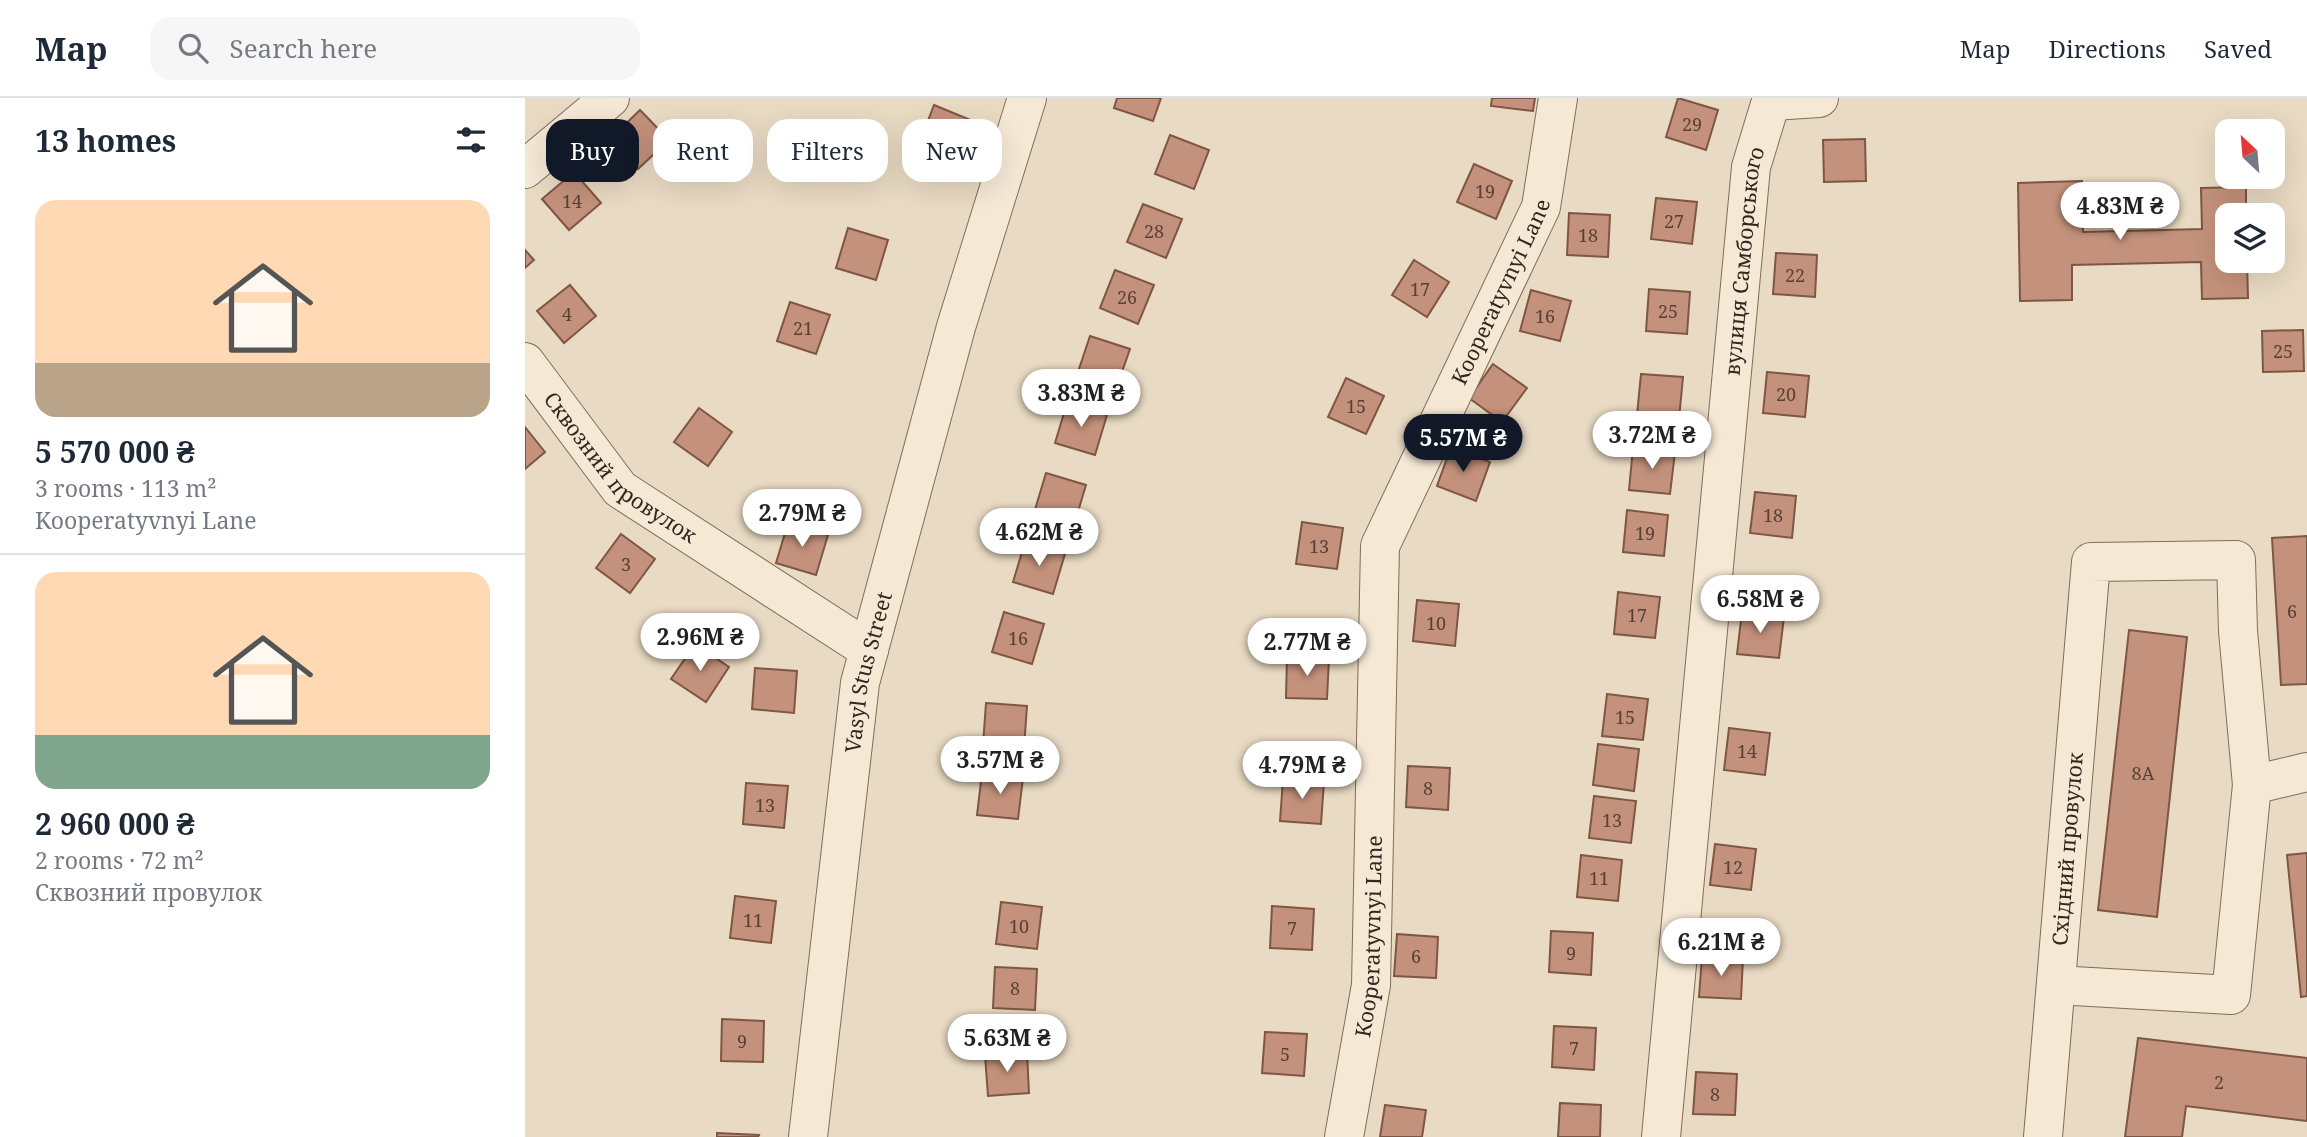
<!DOCTYPE html>
<html lang="en">
<head>
<meta charset="utf-8">
<style>
  body { margin:0; font-family:"Noto Serif",serif; background:#f6f6f7; color:#1f2937; height:100vh; display:flex; flex-direction:column; font-size:26px; white-space:nowrap }
  * { box-sizing:border-box; margin:0 }
  p { font-size:23px; color:#747a83 }
  .icon { flex:none; width:38px; height:38px; fill:none; stroke:currentColor; stroke-width:2; stroke-linecap:round; stroke-linejoin:round }
  .map { position:relative; flex:1; overflow:hidden }
  .details { display:flex; flex-direction:column; background:#fff; width:525px }
  .details>* { flex:none }
  .banner { position:absolute; left:21px; top:21px; width:665px; height:63px; display:flex; gap:14px }
  .needle { width:46px; rotate:334deg }
  .controls { position:absolute; left:1690px; top:21px; display:grid; gap:14px }
  .controls a { display:grid; place-items:center; width:70px; height:70px; border-radius:14px; background:#fff; box-shadow:0 7px 28px #0002; font-size:35px }
  .price { position:absolute; translate:-50% -60px; padding:0 16px; border-radius:24px; background:#fff; color:#222; font-size:23px; line-height:46px; filter:drop-shadow(0 2px 4px #0008) }
  .price::after { content:''; position:absolute; left:50%; top:42px; width:21px; height:16px; margin-left:-10px; background:inherit; clip-path:polygon(0 0,100% 0,50% 100%) }
  .price.current { background:#111827; color:#fff }
  ul { padding:0; list-style:none }
  li { display:grid; align-content:center; gap:14px; height:371px; padding:0 35px }
  li+li { border-top:2px solid #e0e1e3 }
  li span { display:grid; place-items:center; height:217px; border-radius:21px; color:#555 }
  li>.icon { margin-inline-start:auto }
  span .icon { width:126px; height:126px; fill:#fffc; stroke-width:1 }
  li b { font-size:30px }
  h2 { display:flex; justify-content:space-between; align-items:center; height:84px; padding:0 35px; font-size:30px }
  .tag { padding:0 24px; border-radius:21px; background:#fff; box-shadow:0 7px 28px #0002; font-size:24px; line-height:63px }
  .tag.current { background:#111827; color:#fff }
  header { display:flex; align-items:center; gap:42px; box-sizing:border-box; height:98px; padding:0 35px; background:#fff; border-bottom:2px solid #e0e1e3 }
  header strong { font-size:33px }
  nav { display:flex; gap:38px; margin-inline-start:auto; font-size:24px }
  .search { width:490px; height:63px; background:#f6f6f7; display:flex; align-items:center; gap:18px; box-sizing:border-box; padding:0 24px; border-radius:21px; color:#747a83; font-size:26px }
  main { display:flex; flex:1; min-height:0 }
  .map>svg:first-child { display:block }
</style>
</head>
<body>
<header>
<strong>Map</strong>
<div class="search"><svg class="icon" aria-label="search" viewBox="0 0 24 24"><circle cx="10" cy="10" r="6"/><path d="M15 15l6 6"/></svg>Search here</div>
<nav><a>Map</a><a>Directions</a><a>Saved</a></nav>
</header>
<main>
<section class="details">
<h2>13 homes<svg class="icon" aria-label="filters" viewBox="0 0 24 24"><path d="M4 7h16M4 17h16"/><circle cx="9" cy="7" r="2"/><circle cx="15" cy="17" r="2"/></svg></h2>
<ul>
<li><span style="background:linear-gradient(#ffd9b3 75%,#b9a48a 0)"><svg class="icon" aria-label="home" viewBox="0 0 24 24"><path d="M3 11l9-7 9 7M6 9v11h12V9"/></svg></span><div><b>5 570 000 ₴</b><p>3 rooms · 113 m²</p><p>Kooperatyvnyi Lane</p></div></li>
<li><span style="background:linear-gradient(#ffd9b3 75%,#7fa58c 0)"><svg class="icon" aria-label="home" viewBox="0 0 24 24"><path d="M3 11l9-7 9 7M6 9v11h12V9"/></svg></span><div><b>2 960 000 ₴</b><p>2 rooms · 72 m²</p><p>Сквозний провулок</p></div></li>
</ul>
</section>
<div class="map">
<svg width="1782" height="1039" viewBox="0 0 1782 1039">
  <rect width="100%" height="100%" fill="#e9dac3"/>
  <!-- building -->
  <g fill="#c4927c" stroke="#7f5544" stroke-width="2">
    <path d="M 592,0 L 636,0 L 628,23 L 589,10 Z"/>
    <path d="M 967,0 L 1010,0 L 1008,13 L 966,8 Z"/>
    <path d="M 1153,0 L 1193,12 L 1181,52 L 1141,39 Z"/>
    <path d="M 409,7 L 448,23 L 432,61 L 394,46 Z"/>
    <path d="M 115,12 L 144,42 L 113,71 L 85,41 Z"/>
    <path d="M 645,37 L 684,52 L 669,91 L 630,76 Z"/>
    <path d="M 1340,41 L 1341,83 L 1299,84 L 1298,42 Z"/>
    <path d="M 949,66 L 987,83 L 971,121 L 932,104 Z"/>
    <path d="M 49,74 L 76,105 L 44,132 L 17,101 Z"/>
    <path d="M 1557,83 L 1558,134 L 1677,131 L 1676,90 L 1721,89 L 1721,117 L 1703,117 L 1703,163 L 1722,163 L 1723,200 L 1677,201 L 1676,164 L 1547,167 L 1547,202 L 1495,203 L 1493,85 Z"/>
    <path d="M 1131,100 L 1172,104 L 1167,146 L 1126,141 Z"/>
    <path d="M 618,106 L 657,121 L 641,160 L 602,144 Z"/>
    <path d="M 1044,115 L 1085,117 L 1083,159 L 1042,157 Z"/>
    <path d="M 323,130 L 363,142 L 351,182 L 311,170 Z"/>
    <path d="M 0,152 L 9,162 L 0,170 Z"/>
    <path d="M 1251,155 L 1292,157 L 1290,199 L 1248,196 Z"/>
    <path d="M 889,162 L 924,184 L 902,219 L 867,197 Z"/>
    <path d="M 590,172 L 629,187 L 613,226 L 575,210 Z"/>
    <path d="M 45,187 L 71,218 L 39,245 L 12,213 Z"/>
    <path d="M 1124,191 L 1165,194 L 1162,236 L 1121,233 Z"/>
    <path d="M 1006,192 L 1046,203 L 1035,243 L 995,233 Z"/>
    <path d="M 265,204 L 305,217 L 291,256 L 252,243 Z"/>
    <path d="M 1778,232 L 1779,273 L 1738,274 L 1737,233 Z"/>
    <path d="M 565,238 L 605,251 L 591,291 L 552,277 Z"/>
    <path d="M 968,266 L 1002,290 L 977,324 L 944,300 Z"/>
    <path d="M 1242,274 L 1284,278 L 1280,319 L 1238,315 Z"/>
    <path d="M 1116,276 L 1158,279 L 1154,321 L 1112,317 Z"/>
    <path d="M 821,280 L 859,298 L 841,336 L 803,319 Z"/>
    <path d="M 542,305 L 582,317 L 570,357 L 530,345 Z"/>
    <path d="M 174,310 L 207,334 L 183,368 L 149,344 Z"/>
    <path d="M 0,329 L 20,354 L 0,371 Z"/>
    <path d="M 926,349 L 965,364 L 951,403 L 912,388 Z"/>
    <path d="M 1108,350 L 1150,354 L 1145,396 L 1104,392 Z"/>
    <path d="M 521,375 L 561,387 L 549,427 L 509,415 Z"/>
    <path d="M 1230,394 L 1271,398 L 1267,440 L 1225,435 Z"/>
    <path d="M 1102,412 L 1143,417 L 1139,458 L 1098,454 Z"/>
    <path d="M 777,424 L 818,430 L 812,471 L 771,466 Z"/>
    <path d="M 263,425 L 303,437 L 291,477 L 251,465 Z"/>
    <path d="M 96,436 L 130,461 L 105,495 L 71,470 Z"/>
    <path d="M 1782,438 L 1782,586 L 1756,587 L 1747,440 Z"/>
    <path d="M 500,444 L 540,456 L 528,496 L 488,484 Z"/>
    <path d="M 1093,494 L 1135,499 L 1130,540 L 1089,536 Z"/>
    <path d="M 892,502 L 934,506 L 930,548 L 888,543 Z"/>
    <path d="M 479,514 L 519,526 L 507,566 L 467,554 Z"/>
    <path d="M 1217,514 L 1259,519 L 1254,560 L 1212,556 Z"/>
    <path d="M 1604,532 L 1662,539 L 1632,819 L 1573,812 Z"/>
    <path d="M 170,546 L 204,569 L 181,604 L 146,581 Z"/>
    <path d="M 762,558 L 804,560 L 802,601 L 761,600 Z"/>
    <path d="M 230,570 L 272,573 L 269,615 L 227,611 Z"/>
    <path d="M 1082,596 L 1123,601 L 1118,642 L 1077,638 Z"/>
    <path d="M 461,605 L 502,608 L 499,650 L 458,647 Z"/>
    <path d="M 1204,630 L 1245,635 L 1240,677 L 1199,672 Z"/>
    <path d="M 1073,646 L 1114,651 L 1109,693 L 1068,687 Z"/>
    <path d="M 883,668 L 925,670 L 923,712 L 881,709 Z"/>
    <path d="M 457,675 L 498,680 L 493,721 L 452,717 Z"/>
    <path d="M 758,681 L 799,684 L 796,726 L 755,723 Z"/>
    <path d="M 221,685 L 263,688 L 259,730 L 218,726 Z"/>
    <path d="M 1069,698 L 1111,703 L 1106,745 L 1064,740 Z"/>
    <path d="M 1190,746 L 1231,751 L 1226,792 L 1185,787 Z"/>
    <path d="M 1782,755 L 1782,898 L 1776,899 L 1762,757 Z"/>
    <path d="M 1056,757 L 1097,762 L 1093,803 L 1052,799 Z"/>
    <path d="M 210,798 L 251,803 L 246,845 L 205,840 Z"/>
    <path d="M 476,804 L 517,809 L 512,851 L 471,846 Z"/>
    <path d="M 747,808 L 789,811 L 787,852 L 745,850 Z"/>
    <path d="M 1026,833 L 1068,835 L 1066,877 L 1024,874 Z"/>
    <path d="M 872,836 L 913,839 L 911,880 L 869,878 Z"/>
    <path d="M 1177,858 L 1218,860 L 1216,901 L 1174,899 Z"/>
    <path d="M 470,869 L 512,871 L 510,912 L 468,910 Z"/>
    <path d="M 197,921 L 239,923 L 238,964 L 196,963 Z"/>
    <path d="M 1029,928 L 1071,930 L 1069,972 L 1027,969 Z"/>
    <path d="M 740,934 L 782,936 L 779,978 L 737,975 Z"/>
    <path d="M 1613,940 L 1782,960 L 1782,1023 L 1661,1008 L 1657,1039 L 1600,1039 Z"/>
    <path d="M 502,954 L 504,995 L 463,998 L 460,957 Z"/>
    <path d="M 1171,974 L 1212,976 L 1210,1017 L 1168,1016 Z"/>
    <path d="M 1035,1005 L 1076,1007 L 1075,1039 L 1033,1039 Z"/>
    <path d="M 860,1007 L 901,1012 L 897,1039 L 855,1039 Z"/>
    <path d="M 192,1035 L 234,1037 L 233,1039 L 192,1039 Z"/>
  </g>
  <g fill="none" stroke-linecap="round" stroke-linejoin="round">
    <defs>
      <g id="minor">
        <path d="M 1247,3 L 1294,0"/>
        <path d="M 0,71 L 85,0"/>
        <path id="s1" d="M 0,264 L 95,391 L 344,552"/>
        <path d="M 1531,887 L 1706,897 L 1727,687 L 1782,674"/>
        <path id="s2" d="M 283,1039 L 335,585 L 431,229 L 502,0"/>
        <path id="s3" d="M 819,1039 L 846,887 L 855,448 L 1016,109 L 1033,0"/>
        <path id="s4" d="M 1136,1039 L 1226,69 L 1247,0"/>
        <path id="s5" d="M 1518,1039 L 1566,464 L 1711,462 L 1713,533 L 1727,687"/>
      </g>
    </defs>
    <!-- minor casing -->
    <use href="#minor" stroke="#826c5b" stroke-width="40"/>
    <!-- minor -->
    <use href="#minor" stroke="#f5e8d5" stroke-width="38"/>
  </g>
  <g text-anchor="middle" dominant-baseline="central" stroke-width="7" stroke-linejoin="round" paint-order="stroke">
    <!-- number labels -->
    <g font-size="18" fill="#574136">
      <text x="1167" y="26">29</text>
      <text x="960" y="93">19</text>
      <text x="47" y="103">14</text>
      <text x="1149" y="123">27</text>
      <text x="629" y="133">28</text>
      <text x="1063" y="137">18</text>
      <text x="1270" y="177">22</text>
      <text x="895" y="191">17</text>
      <text x="602" y="199">26</text>
      <text x="1143" y="213">25</text>
      <text x="42" y="216">4</text>
      <text x="1020" y="218">16</text>
      <text x="278" y="230">21</text>
      <text x="1758" y="253">25</text>
      <text x="1261" y="296">20</text>
      <text x="831" y="308">15</text>
      <text x="1248" y="417">18</text>
      <text x="1120" y="435">19</text>
      <text x="794" y="448">13</text>
      <text x="101" y="466">3</text>
      <text x="1767" y="513">6</text>
      <text x="1112" y="517">17</text>
      <text x="911" y="525">10</text>
      <text x="493" y="540">16</text>
      <text x="1100" y="619">15</text>
      <text x="1222" y="653">14</text>
      <text x="1618" y="675">8А</text>
      <text x="903" y="690">8</text>
      <text x="240" y="707">13</text>
      <text x="1087" y="722">13</text>
      <text x="1208" y="769">12</text>
      <text x="1074" y="780">11</text>
      <text x="228" y="822">11</text>
      <text x="494" y="828">10</text>
      <text x="767" y="830">7</text>
      <text x="1046" y="855">9</text>
      <text x="891" y="858">6</text>
      <text x="490" y="890">8</text>
      <text x="217" y="943">9</text>
      <text x="1049" y="950">7</text>
      <text x="760" y="956">5</text>
      <text x="1694" y="984">2</text>
      <text x="1190" y="996">8</text>
    </g>
    <!-- street labels -->
    <g font-size="21" fill="#33261e" stroke="#f2e5d2">
      <text stroke="none"><textPath href="#s4" startOffset="880">вулиця Самборського</textPath></text>
      <text stroke="none"><textPath href="#s3" startOffset="875">Kooperatyvnyi Lane</textPath></text>
      <text stroke="none"><textPath href="#s1" startOffset="144">Сквозний провулок</textPath></text>
      <text stroke="none"><textPath href="#s2" startOffset="469">Vasyl Stus Street</textPath></text>
      <text stroke="none"><textPath href="#s5" startOffset="289">Східний провулок</textPath></text>
      <text stroke="none"><textPath href="#s3" startOffset="203">Kooperatyvnyi Lane</textPath></text>
    </g>
  </g>
</svg>
<div class="controls">
<a><svg class="needle" viewBox="-14 -14 28 28"><path d="M0-13l5 13h-10z" fill="#e53935"/><path d="M0 13l5-13h-10z" fill="#747a83"/></svg></a>
<a><svg class="icon" aria-label="layers" viewBox="0 0 24 24"><path d="M12 4l9 5-9 5-9-5zM3 14l9 5 9-5"/></svg></a>
</div>
<b class="price" style="left:1595px;top:144px">4.83M ₴</b>
<b class="price" style="left:556px;top:331px">3.83M ₴</b>
<b class="price" style="left:1127px;top:373px">3.72M ₴</b>
<b class="price current" style="left:938px;top:376px">5.57M ₴</b>
<b class="price" style="left:277px;top:451px">2.79M ₴</b>
<b class="price" style="left:514px;top:470px">4.62M ₴</b>
<b class="price" style="left:1235px;top:537px">6.58M ₴</b>
<b class="price" style="left:175px;top:575px">2.96M ₴</b>
<b class="price" style="left:782px;top:580px">2.77M ₴</b>
<b class="price" style="left:475px;top:698px">3.57M ₴</b>
<b class="price" style="left:777px;top:703px">4.79M ₴</b>
<b class="price" style="left:1196px;top:880px">6.21M ₴</b>
<b class="price" style="left:482px;top:976px">5.63M ₴</b>
<div class="banner">
<a class="tag current">Buy</a>
<a class="tag">Rent</a>
<a class="tag">Filters</a>
<a class="tag">New</a>
</div>
</div>
</main>
</body>
</html>
